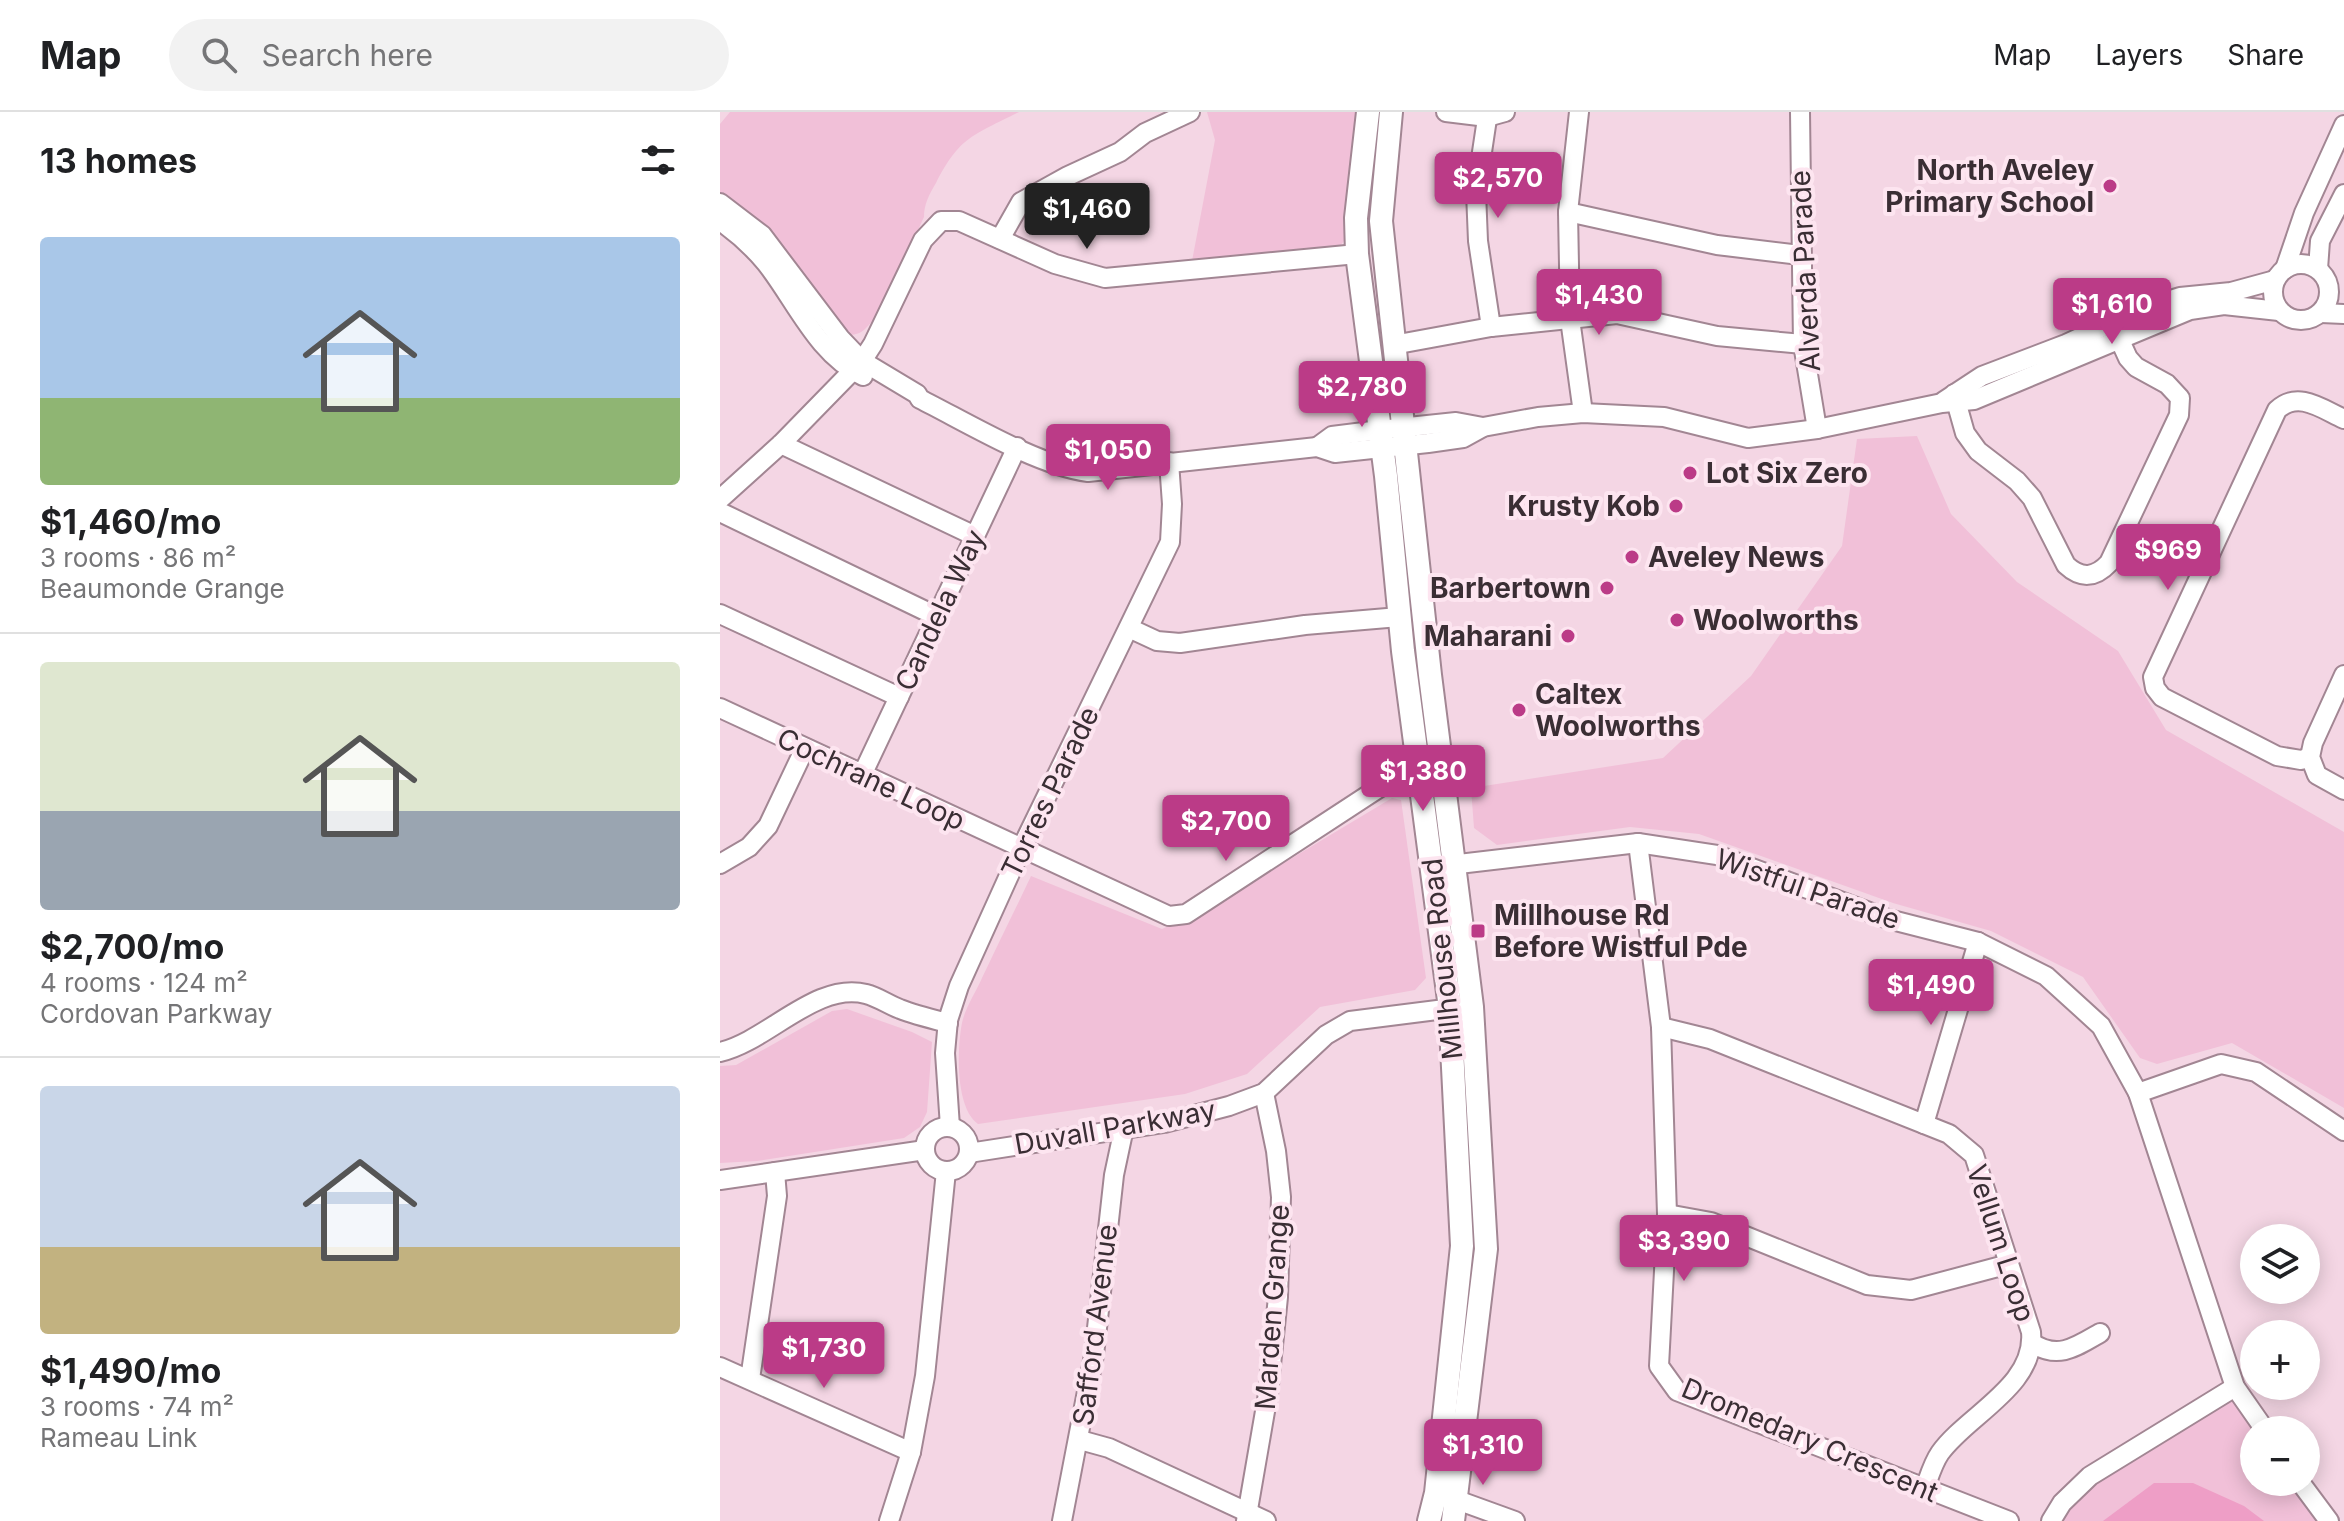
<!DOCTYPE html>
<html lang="en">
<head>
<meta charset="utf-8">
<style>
  body { margin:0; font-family:Inter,sans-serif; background:#f2f2f2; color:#202124; height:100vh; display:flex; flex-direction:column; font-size:30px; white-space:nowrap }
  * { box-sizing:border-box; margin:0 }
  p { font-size:26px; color:#757577 }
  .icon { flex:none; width:44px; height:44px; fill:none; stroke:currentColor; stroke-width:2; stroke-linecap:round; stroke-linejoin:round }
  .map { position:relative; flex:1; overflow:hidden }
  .drawer { display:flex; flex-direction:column; background:#fff; width:720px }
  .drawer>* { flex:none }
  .fabs { position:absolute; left:1520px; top:1112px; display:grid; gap:16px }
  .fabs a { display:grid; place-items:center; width:80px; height:80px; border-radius:50%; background:#fff; box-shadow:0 4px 20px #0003; font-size:40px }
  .price { position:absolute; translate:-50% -68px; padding:0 18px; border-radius:8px; background:#bb3b87; color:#fff; font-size:26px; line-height:52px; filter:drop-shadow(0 2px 4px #0008) }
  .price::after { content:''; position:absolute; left:50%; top:48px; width:24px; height:18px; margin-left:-12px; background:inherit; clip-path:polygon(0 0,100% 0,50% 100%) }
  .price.current { background:#222; color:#fff }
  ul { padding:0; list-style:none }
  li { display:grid; align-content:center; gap:16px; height:424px; padding:0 40px }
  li+li { border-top:2px solid #e0e0e0 }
  li span { display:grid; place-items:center; height:248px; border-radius:8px; color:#555 }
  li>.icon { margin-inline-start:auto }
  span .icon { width:144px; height:144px; fill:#fffc; stroke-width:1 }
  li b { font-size:34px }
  h2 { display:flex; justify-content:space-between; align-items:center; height:96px; padding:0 40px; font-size:34px }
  header { display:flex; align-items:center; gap:48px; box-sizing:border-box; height:112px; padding:0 40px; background:#fff; border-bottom:2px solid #e0e0e0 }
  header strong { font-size:38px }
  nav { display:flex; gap:44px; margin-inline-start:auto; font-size:28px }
  .search { width:560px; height:72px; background:#f2f2f2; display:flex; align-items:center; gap:20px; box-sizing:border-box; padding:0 28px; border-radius:44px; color:#757577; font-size:30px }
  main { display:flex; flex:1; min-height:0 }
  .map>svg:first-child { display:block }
</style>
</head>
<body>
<header>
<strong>Map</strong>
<div class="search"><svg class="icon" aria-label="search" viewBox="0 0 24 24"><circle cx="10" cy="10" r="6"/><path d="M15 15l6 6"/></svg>Search here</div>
<nav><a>Map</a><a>Layers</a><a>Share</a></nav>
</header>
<main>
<section class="drawer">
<h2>13 homes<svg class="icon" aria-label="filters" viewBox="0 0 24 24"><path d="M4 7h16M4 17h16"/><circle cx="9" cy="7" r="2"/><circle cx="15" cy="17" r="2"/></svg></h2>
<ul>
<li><span style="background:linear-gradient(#a9c7e8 65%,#8fb573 0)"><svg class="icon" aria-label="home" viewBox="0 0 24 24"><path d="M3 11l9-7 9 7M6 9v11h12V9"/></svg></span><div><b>$1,460/mo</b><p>3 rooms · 86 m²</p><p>Beaumonde Grange</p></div></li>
<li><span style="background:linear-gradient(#dfe7d0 60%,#9aa5b1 0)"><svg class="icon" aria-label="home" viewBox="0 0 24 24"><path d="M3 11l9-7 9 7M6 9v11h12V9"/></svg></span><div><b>$2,700/mo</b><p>4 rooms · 124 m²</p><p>Cordovan Parkway</p></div></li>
<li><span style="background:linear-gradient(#c9d6e8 65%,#c2b280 0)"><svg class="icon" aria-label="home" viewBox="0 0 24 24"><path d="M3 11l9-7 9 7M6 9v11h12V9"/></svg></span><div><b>$1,490/mo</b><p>3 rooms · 74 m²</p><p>Rameau Link</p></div></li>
</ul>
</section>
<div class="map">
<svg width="1624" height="1409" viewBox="0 0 1624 1409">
  <rect width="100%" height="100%" fill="#f4d6e4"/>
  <!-- green -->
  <g fill="#f1c0d8">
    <path d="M 10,0 L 299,0 C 254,23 240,24 216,71 C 209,83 204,92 204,105 C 189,136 169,195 145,217 C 138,224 130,223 121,222 L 0,84 L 0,12 Z"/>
    <path d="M 487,0 L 643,0 L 628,124 L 620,134 L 607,138 L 472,149 L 495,28 Z"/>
    <path d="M 1197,324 L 1231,402 L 1297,470 L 1398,539 L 1446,618 L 1624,720 L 1624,996 L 1512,931 L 1437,952 L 1420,946 L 1363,865 L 1271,819 L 1173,791 L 979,722 L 910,715 L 777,733 L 754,716 L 751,676 L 943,646 L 1031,564 L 1122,434 L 1137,327 Z"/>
    <path d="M 672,686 L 681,688 L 706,866 L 695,878 L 600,895 L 527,962 L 465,982 L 258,1012 C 235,996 237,936 242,911 C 245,896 256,880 262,866 C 278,832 295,798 311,764 L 442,817 L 494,793 Z"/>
    <path d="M 127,897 L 192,920 L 212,930 L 207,1000 L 200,1015 L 184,1026 L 37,1049 L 0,1051 L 0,954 L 16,953 L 112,899 Z"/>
    <path d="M 1516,1275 L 1545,1318 L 1534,1318 L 1534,1370 L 1580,1370 L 1607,1409 L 1331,1409 L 1343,1390 Z"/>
  </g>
  <!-- water -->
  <path fill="#ee9ec6" d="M 1434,1371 L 1473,1371 L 1524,1394 L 1544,1409 L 1383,1409 Z"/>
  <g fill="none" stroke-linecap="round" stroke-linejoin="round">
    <defs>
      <g id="minor">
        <path d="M 726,0 L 767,5 L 785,0"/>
        <path d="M 768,0 L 756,80 L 758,129 L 771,215"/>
        <path d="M 859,0 L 848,100 L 850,207 L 863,301"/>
        <path d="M 1080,0 L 1083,232 L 1097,317"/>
        <path d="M 0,91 L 42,123 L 120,226 L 142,249 L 197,282 L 200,287 C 246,310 318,354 368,360 L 597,335 L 615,341 L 708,331 L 743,326 L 763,315 L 818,305 L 863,301 L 944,305 L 1028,326 L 1097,317 L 1222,291 L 1254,288 L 1470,198 L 1504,193 L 1559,199"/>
        <path d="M 848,100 L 997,133 L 1080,143"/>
        <path d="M 0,109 C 17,121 32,134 46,151 C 76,189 97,242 143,264"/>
        <path d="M 280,127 L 301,90 L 348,64 L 400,40 L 425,21 L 470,0"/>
        <circle cx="1581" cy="180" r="28"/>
        <path d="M 1565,157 L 1584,101 L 1624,13"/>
        <path d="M 1598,157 L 1600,129 L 1624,82"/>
        <path d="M 1601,201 L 1624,202"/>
        <path d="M 673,233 L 771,215 L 897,202 L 997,224 L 1083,232"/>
        <path d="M 1234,282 L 1245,321 L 1258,339 L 1297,369 L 1312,386 L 1346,453 C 1361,467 1375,466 1389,451 L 1459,303 L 1460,286 L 1447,272 L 1416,255 L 1408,246 L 1392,211"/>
        <path d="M 1224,289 L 1262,264 L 1346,232 L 1422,197 L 1460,185 L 1511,180 L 1555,168"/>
        <path d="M 61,332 L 255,424"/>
        <path d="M 597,335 L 612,324 L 660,318 L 736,310 L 763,315"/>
        <path d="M 0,387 L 61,332 L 142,249 L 153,232 L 203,128 L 221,109 L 239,109 L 335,152 L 385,166 L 637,142"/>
        <path d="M 0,400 L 216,504"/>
        <path d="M 0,502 L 179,585"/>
        <path d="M 409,516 L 437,529 L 460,531 L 585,513 L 679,505"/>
        <path d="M 1624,563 L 1593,631 L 1590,645 L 1597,663 L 1624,678"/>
        <path d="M 0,596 L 449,804 L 466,802 L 662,674 L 700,663"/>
        <path d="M 1590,645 L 1581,648 L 1557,644 L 1442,585 L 1435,576 L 1433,565 L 1557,298 C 1578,278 1602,297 1624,307"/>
        <path d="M 143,661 L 297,335"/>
        <path d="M 918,731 L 941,915 L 947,1102 L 939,1254 L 957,1279 L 1289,1409"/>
        <path d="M 0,752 L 29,735 L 48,714 L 85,636"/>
        <path d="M 713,755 L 918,731 L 997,743 L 1168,807 L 1258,830 L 1326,864 L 1381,914 L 1418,981 L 1515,1275 L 1545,1318"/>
        <path d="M 941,915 L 990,927 L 1229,1022 L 1254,1043 L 1311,1220 C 1316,1274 1247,1303 1220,1341 C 1213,1351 1209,1365 1205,1376"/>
        <path d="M 0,940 C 48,929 96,869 146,882 C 158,885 169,893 180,897 C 195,903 212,907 228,911"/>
        <path d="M 1418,981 L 1501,952 L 1536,960 L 1624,1019"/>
        <path d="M 1204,1012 L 1258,830"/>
        <path d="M 230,1015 L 225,941 L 228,908 L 239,874 L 301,737 L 450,430 L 452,392 L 449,350"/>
        <circle cx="227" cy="1037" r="22"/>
        <path d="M 249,1041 L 444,1011 L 509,994 L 544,981 L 606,923 L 630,909 L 741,895"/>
        <path d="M 0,1068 L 205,1038"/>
        <path d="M 947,1102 L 991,1110 L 1147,1173 L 1191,1178 L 1289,1152"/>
        <path d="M 1312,1231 C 1338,1248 1356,1235 1380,1221"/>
        <path d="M 0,1255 L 191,1340"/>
        <path d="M 30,1267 L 57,1084 L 55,1060"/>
        <path d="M 360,1328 L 389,1336 L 546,1409"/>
        <path d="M 1580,1370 L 1609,1409"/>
        <path d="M 726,1384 L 795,1409"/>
        <path d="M 169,1409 L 191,1340 L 205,1264 L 226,1059"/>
        <path d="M 342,1409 L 374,1243 L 394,1063 L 404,1016"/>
        <path d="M 526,1409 L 548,1282 L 558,1185 L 561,1085 L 556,1039 L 544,981"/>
        <path d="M 1331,1409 L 1342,1391 L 1370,1364 L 1515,1275"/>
      </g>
      <g id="major">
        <path d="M 648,0 L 636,106 L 637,142 L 666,364 L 683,539 L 730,896 L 742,1134 L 716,1381 L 709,1409"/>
        <path d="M 671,0 L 661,109 L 710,563 L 752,895 L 766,1137 L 733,1409"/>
      </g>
    </defs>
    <!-- minor casing -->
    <use href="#minor" stroke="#a28693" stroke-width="22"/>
    <!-- major casing -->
    <use href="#major" stroke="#a28693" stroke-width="26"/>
    <!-- minor -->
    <use href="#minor" stroke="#fff" stroke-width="18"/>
    <!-- major -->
    <use href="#major" stroke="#fff" stroke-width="22"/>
  </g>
  <!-- markers -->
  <g fill="#bb3b87" stroke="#fde5f0" stroke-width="3">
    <circle cx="1390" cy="74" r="8"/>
    <circle cx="970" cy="361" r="8"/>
    <circle cx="956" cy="394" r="8"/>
    <circle cx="912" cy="445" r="8"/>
    <circle cx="887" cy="476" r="8"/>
    <circle cx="957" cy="508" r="8"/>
    <circle cx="848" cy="524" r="8"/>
    <circle cx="799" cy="598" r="8"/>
    <rect x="750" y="811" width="16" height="16" rx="4"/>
  </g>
  <g text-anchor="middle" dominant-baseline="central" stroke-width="8" stroke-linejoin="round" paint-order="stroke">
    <!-- poi labels -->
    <g font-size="28" font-weight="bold" fill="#3a2e34" stroke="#fde5f0" text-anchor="start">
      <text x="1374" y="58" text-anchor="end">North Aveley<tspan x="1374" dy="32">Primary School</tspan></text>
      <text x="986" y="361">Lot Six Zero</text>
      <text x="940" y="394" text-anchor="end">Krusty Kob</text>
      <text x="928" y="445">Aveley News</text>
      <text x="871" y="476" text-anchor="end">Barbertown</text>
      <text x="973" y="508">Woolworths</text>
      <text x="832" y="524" text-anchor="end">Maharani</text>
      <text x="815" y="582">Caltex<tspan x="815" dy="32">Woolworths</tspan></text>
      <text x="774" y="803">Millhouse Rd<tspan x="774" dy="32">Before Wistful Pde</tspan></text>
    </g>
    <!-- street labels -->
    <g font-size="28" fill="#3a2e34" stroke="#fde5f0">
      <text transform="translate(1085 159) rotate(-93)">Alverda Parade</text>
      <text transform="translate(220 498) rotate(-65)">Candela Way</text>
      <text transform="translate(151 667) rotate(25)">Cochrane Loop</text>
      <text transform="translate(330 680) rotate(-64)">Torres Parade</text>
      <text transform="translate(1088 777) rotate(19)">Wistful Parade</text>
      <text transform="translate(722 847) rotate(-96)">Millhouse Road</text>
      <text transform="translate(395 1015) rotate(-10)">Duvall Parkway</text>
      <text transform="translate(1281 1131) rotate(72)">Vellum Loop</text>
      <text transform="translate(552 1195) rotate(-86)">Marden Grange</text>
      <text transform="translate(375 1213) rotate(-83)">Safford Avenue</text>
      <text transform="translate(1090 1328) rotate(23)">Dromedary Crescent</text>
    </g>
  </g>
</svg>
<div class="fabs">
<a><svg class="icon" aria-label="layers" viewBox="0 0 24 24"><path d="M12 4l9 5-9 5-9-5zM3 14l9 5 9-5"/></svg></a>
<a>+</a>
<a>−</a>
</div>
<b class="price" style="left:778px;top:108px">$2,570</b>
<b class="price current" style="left:367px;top:139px">$1,460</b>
<b class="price" style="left:879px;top:225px">$1,430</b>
<b class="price" style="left:1392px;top:234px">$1,610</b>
<b class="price" style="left:642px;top:317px">$2,780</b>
<b class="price" style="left:388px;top:380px">$1,050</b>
<b class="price" style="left:1448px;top:480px">$969</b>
<b class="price" style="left:703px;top:701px">$1,380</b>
<b class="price" style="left:506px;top:751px">$2,700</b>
<b class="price" style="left:1211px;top:915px">$1,490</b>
<b class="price" style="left:964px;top:1171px">$3,390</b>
<b class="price" style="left:104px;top:1278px">$1,730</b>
<b class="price" style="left:763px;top:1375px">$1,310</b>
</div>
</main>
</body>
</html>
